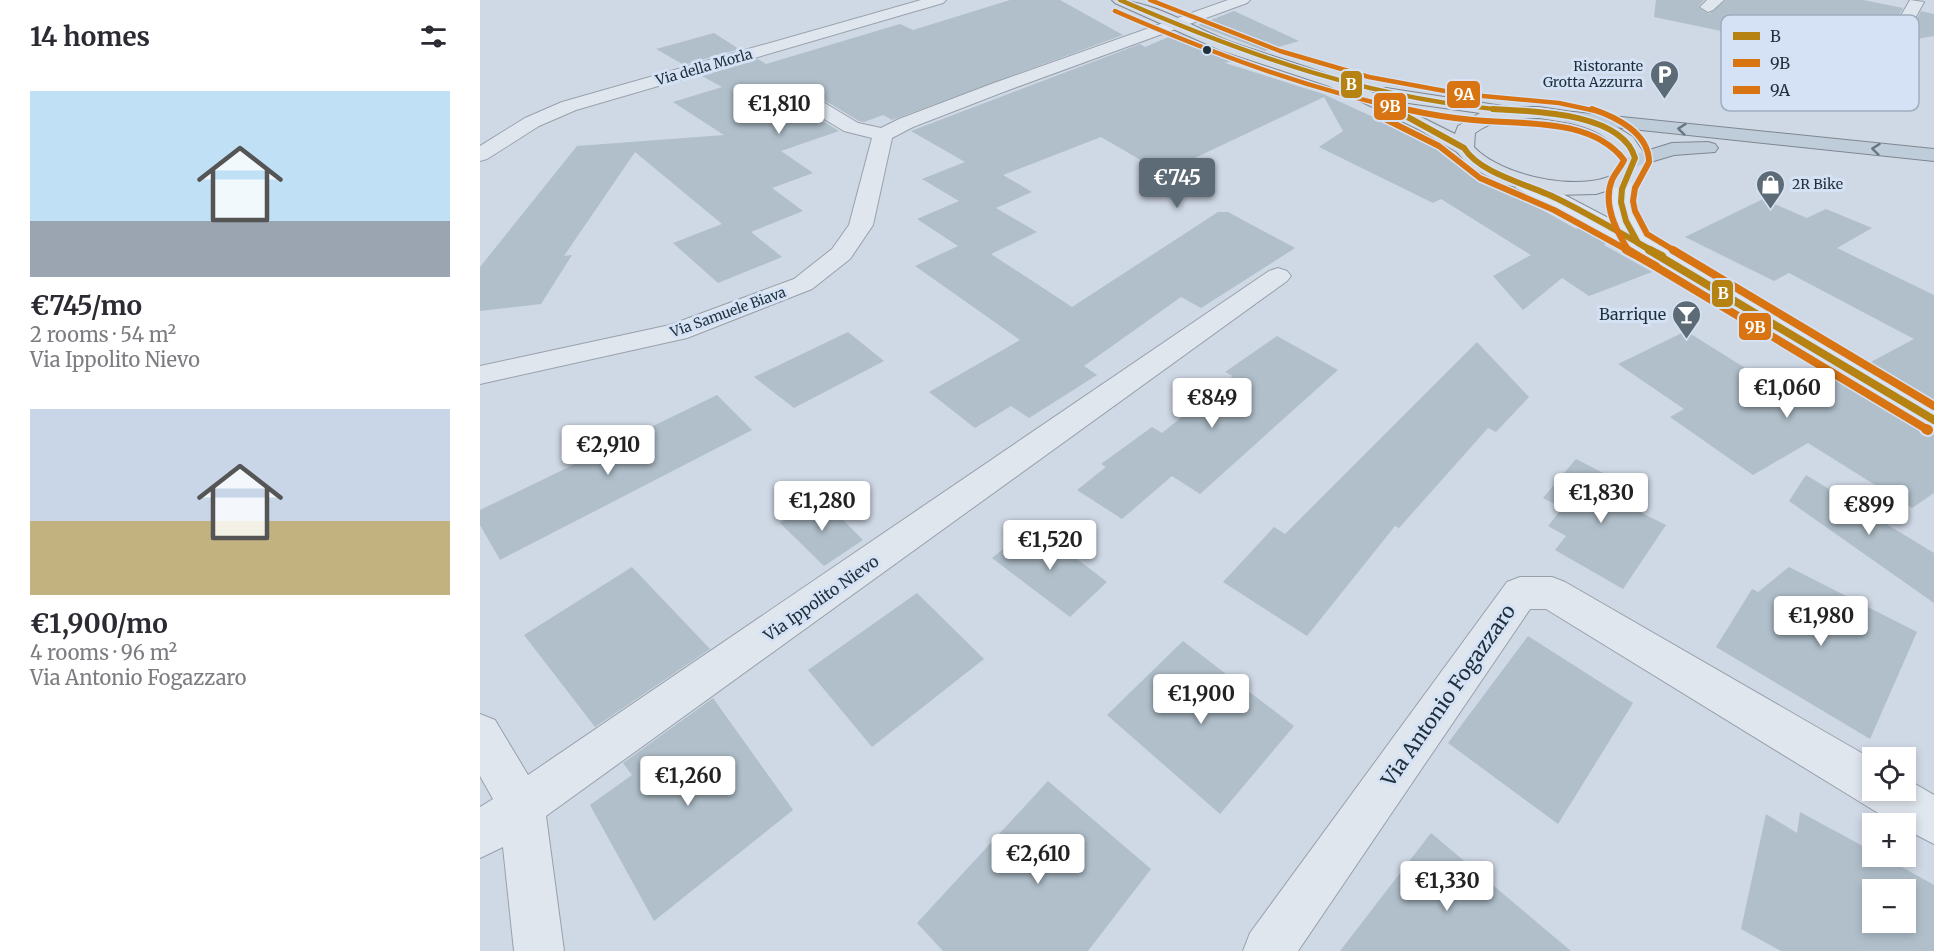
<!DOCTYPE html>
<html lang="en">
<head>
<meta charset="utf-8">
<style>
  body { margin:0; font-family:Merriweather,serif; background:#f7f7f7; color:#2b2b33; height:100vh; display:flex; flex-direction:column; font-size:22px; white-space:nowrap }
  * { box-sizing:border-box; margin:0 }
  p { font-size:20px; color:#7c7c81 }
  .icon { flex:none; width:33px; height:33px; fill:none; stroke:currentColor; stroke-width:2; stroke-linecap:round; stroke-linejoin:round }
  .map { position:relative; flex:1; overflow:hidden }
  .details { display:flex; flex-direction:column; background:#fff; width:480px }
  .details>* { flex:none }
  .fabs { position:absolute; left:1382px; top:747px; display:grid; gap:12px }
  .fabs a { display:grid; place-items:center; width:54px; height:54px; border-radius:0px; background:#fff; box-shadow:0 3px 9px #0003; font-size:30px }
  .price { position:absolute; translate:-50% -51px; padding:0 14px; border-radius:6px; background:#fff; color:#222; font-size:20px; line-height:39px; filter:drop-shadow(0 2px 3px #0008) }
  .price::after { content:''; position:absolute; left:50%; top:36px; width:18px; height:14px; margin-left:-9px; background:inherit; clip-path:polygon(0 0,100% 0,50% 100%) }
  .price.selected { background:#5d6b76; color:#fff }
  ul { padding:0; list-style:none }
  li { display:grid; align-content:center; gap:12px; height:318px; padding:0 30px }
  li span { display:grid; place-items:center; height:186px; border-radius:0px; color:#555 }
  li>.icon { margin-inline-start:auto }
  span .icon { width:108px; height:108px; fill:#fffc; stroke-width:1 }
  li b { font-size:26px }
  h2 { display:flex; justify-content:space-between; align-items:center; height:72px; padding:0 30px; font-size:26px }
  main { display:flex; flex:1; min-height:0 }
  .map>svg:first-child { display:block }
</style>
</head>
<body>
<main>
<section class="details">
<h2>14 homes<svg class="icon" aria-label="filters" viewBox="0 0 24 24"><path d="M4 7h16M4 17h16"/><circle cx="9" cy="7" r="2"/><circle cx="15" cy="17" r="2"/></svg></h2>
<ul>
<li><span style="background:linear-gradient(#bfe0f5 70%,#9aa5b1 0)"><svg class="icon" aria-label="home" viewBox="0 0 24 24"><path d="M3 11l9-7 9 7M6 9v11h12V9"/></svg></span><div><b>€745/mo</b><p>2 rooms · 54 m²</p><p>Via Ippolito Nievo</p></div></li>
<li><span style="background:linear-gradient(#c9d6e8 60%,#c2b280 0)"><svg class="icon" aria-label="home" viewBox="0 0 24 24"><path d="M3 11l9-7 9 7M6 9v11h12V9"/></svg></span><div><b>€1,900/mo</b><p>4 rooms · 96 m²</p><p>Via Antonio Fogazzaro</p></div></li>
</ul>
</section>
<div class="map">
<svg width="1454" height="951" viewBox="0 0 1454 951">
  <rect width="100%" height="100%" fill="#cfd8e5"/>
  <!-- building -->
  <g fill="#b0bfca" fill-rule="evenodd">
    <path d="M 530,0 L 580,0 L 643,35 L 412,120 L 403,115 L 384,122 L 379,121 L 339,97 L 324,97 L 320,102 L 323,109 L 359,131 L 301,151 L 333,173 L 292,188 L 323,211 L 271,232 L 302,257 L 238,283 L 193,243 L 242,224 L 155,152 L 84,256 L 92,255 L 61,304 L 0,311 L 0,267 L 97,146 L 244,135 L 193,102 L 242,87 L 222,76 L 278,59 L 286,64 L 420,24 L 433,30 Z"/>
    <path d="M 1176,0 L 1224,0 L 1218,7 L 1229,14 L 1246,0 L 1383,0 L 1423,8 L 1405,39 L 1407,45 L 1368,51 L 1333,50 L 1174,17 Z"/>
    <path d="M 754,11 L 819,41 L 785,51 L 718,25 Z"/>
    <path d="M 1441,11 L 1454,14 L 1454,36 L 1425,41 Z"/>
    <path d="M 234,33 L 259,49 L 204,65 L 176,49 Z"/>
    <path d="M 698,33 L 759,59 L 745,63 L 843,94 L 976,155 L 983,163 L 980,164 L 1096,229 L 1102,226 L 1129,240 L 1124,245 L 1172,272 L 1109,296 L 1082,278 L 1043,310 L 1013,276 L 1051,255 L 961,199 L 953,203 L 839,147 L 863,131 L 844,97 L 683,173 L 621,137 L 523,175 L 552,192 L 516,208 L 557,232 L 511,254 L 592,307 L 738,212 L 748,212 L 815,248 L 721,308 L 701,297 L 604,366 L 617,375 L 549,418 L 531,406 L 495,428 L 449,392 L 540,340 L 435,266 L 478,246 L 437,219 L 479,201 L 442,179 L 485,162 L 431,131 L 660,44 L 665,47 Z"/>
    <path d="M 1283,199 L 1327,218 L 1346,209 L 1392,228 L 1357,248 L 1454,295 L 1454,403 L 1387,364 L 1434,339 L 1309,273 L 1294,281 L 1205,237 Z"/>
    <path d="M 1206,331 L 1318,401 L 1359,379 L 1442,429 L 1454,433 L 1454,493 L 1432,508 L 1328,443 L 1273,475 L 1190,417 L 1204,409 L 1138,364 Z"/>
    <path d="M 368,332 L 404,361 L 314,408 L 274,377 Z"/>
    <path d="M 797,336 L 858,370 L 720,494 L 692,476 L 642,519 L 597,490 L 626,467 L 621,464 L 672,427 L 682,433 L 753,376 L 745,372 Z"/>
    <path d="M 997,342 L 1049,397 L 1016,432 L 1008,428 L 919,528 L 915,526 L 827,636 L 743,582 L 794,527 L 805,534 Z"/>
    <path d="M 237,395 L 272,430 L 20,560 L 0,525 L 0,510 Z"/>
    <path d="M 1096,459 L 1158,491 L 1148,506 L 1186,525 L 1143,589 L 1075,550 L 1086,536 L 1068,526 L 1082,508 L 1063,498 Z"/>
    <path d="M 1326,475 L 1454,553 L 1454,603 L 1309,501 Z"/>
    <path d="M 341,498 L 383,540 L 344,566 L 300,523 Z"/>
    <path d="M 553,525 L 627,582 L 590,617 L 512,558 Z"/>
    <path d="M 152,567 L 230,649 L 115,727 L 44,635 Z"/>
    <path d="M 1309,567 L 1437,632 L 1390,739 L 1236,647 L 1272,589 L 1278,592 Z"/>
    <path d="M 437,593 L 504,659 L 392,747 L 328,670 Z"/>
    <path d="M 1048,636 L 1153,703 L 1078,824 L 968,743 Z"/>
    <path d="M 703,641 L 814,726 L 740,814 L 627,715 Z"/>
    <path d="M 233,698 L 313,810 L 174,921 L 110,805 L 152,775 L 143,763 Z"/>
    <path d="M 568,781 L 671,869 L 608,951 L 463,951 L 437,923 Z"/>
    <path d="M 1320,812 L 1392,851 L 1392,856 L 1402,856 L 1454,885 L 1454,951 L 1301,951 L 1261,929 L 1286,814 L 1317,833 ZM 1392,890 L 1425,890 L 1425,922 L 1392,922 Z"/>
    <path d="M 951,833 L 1091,951 L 860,951 Z"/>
  </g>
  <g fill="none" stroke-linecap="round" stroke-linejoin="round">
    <defs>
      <g id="street">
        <path d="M 441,0 L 466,0 L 463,3 L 96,110 L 59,126 L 7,159 L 0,161 L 0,146 L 45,118 L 82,102 Z"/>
        <path d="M 748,0 L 770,0 L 767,3 L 526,91 L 433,127 L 412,138 L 393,225 L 370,259 L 332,289 L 207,338 L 0,384 L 0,366 L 190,325 L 314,279 L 352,249 L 369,225 L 392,138 L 364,131 L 324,107 L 322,103 L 324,99 L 338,99 L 378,123 L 401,128 L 419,119 L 514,83 Z"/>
        <path d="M 1227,0 L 1244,0 L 1233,10 L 1228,12 L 1220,7 Z"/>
        <path d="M 1430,0 L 1444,2 L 1421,44 L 1409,44 L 1407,40 Z"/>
        <path d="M 798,268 L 807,271 L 811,276 L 807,281 L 66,816 L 84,951 L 34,951 L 23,847 L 0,858 L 0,807 L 13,799 L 0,776 L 0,714 L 15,720 L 48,775 L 789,271 Z"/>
        <path d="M 1040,577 L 1072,577 L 1085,582 L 1392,759 L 1392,790 L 1425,790 L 1425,778 L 1454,795 L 1454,844 L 1425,829 L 1425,824 L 1416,824 L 1066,609 L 1050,609 L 818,951 L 763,951 L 770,933 L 1027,582 Z"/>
      </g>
      <path id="secondary" d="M 1147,170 L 1155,172 L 1158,177 C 1150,200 1156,218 1168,238 L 1454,406 L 1454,431 L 1443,427 L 1149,248 L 1036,188 L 1033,183 L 1036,178 L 1044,176 L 1052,178 L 1136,222 C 1130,205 1129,188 1139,172 Z"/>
      <path id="primary" d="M 632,0 C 675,0 714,29 754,43 C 802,60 851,73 898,95 L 899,90 L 906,88 L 1029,107 L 1059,107 L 1099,113 L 1130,123 L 1153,137 L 1168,160 L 1164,172 L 1155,182 L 1116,194 L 1074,195 L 1022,184 L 989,166 L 977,152 L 938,129 L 849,86 L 740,50 L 635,3 ZM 907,100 L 1000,113 L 978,126 L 975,134 ZM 1059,118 C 1094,123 1127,127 1146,160 L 1143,169 C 1110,196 1021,177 994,147 L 995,133 C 1015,118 1035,119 1059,118 Z"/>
      <g id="highway">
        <path d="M 1093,112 L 1454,149 L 1454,161 L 1086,122 L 1083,118 L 1086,114 Z"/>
        <path d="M 1228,142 L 1235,144 L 1238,148 L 1235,152 L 1194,155 L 1157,166 L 1150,164 L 1146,160 L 1150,156 L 1192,143 Z"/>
      </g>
    </defs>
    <!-- street casing -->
    <use href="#street" stroke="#98a1ab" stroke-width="2"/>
    <!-- secondary casing -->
    <use href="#secondary" stroke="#88919b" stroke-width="2"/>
    <!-- primary casing -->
    <use href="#primary" stroke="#7e8790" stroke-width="2"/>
    <!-- highway casing -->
    <use href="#highway" stroke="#7e8790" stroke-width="2"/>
    <!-- street -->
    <use href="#street" fill="#e0e6ee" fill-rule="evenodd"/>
    <!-- secondary -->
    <use href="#secondary" fill="#e0e6ee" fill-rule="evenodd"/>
    <!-- primary -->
    <use href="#primary" fill="#d2dae5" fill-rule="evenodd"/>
    <!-- highway -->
    <use href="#highway" fill="#bfccd9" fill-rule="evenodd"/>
    <defs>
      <g id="bus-1-far2">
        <path d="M 640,0 C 768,56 898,102 1039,111"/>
        <path d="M 907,106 L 916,111"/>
      </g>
      <g id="bus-1-far1">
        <path d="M 913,109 L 984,148 C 1001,175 1052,185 1080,200 C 1112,216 1142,234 1173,251"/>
        <path d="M 1013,109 C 1051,111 1142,112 1155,158 L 1142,189 L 1141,202 L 1146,221 L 1158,243 L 1171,251"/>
      </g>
      <g id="bus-1">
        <path d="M 1169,250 L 1454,420"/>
        <path d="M 1170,250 L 1182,256"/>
      </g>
      <path id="bus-2-far3" d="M 635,11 C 732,53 829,90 932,111"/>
      <g id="bus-2-far2">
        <path d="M 925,109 C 947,114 970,118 993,120 C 1042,125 1111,117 1144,160 C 1141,167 1135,173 1132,180 C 1122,204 1136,231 1149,251"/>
        <path d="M 901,117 L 959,146 L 1000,178 L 1074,210 L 1149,251"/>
      </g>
      <g id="bus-2-far1">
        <path d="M 1146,250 L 1176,266"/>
        <path d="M 1148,250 L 1448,430"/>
      </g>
      <path id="bus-2" d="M 1446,429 L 1448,430"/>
      <path id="bus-3-far2" d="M 670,0 L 800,51 L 889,77 L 981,94 L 1079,103 L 1116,111"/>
      <path id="bus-3-far1" d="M 1112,109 C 1136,117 1169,133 1169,162 L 1155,188 L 1153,201 L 1155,211 L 1167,234 L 1195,251"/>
      <path id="bus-3" d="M 1193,250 L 1454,406"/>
    </defs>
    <!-- bus-1-far2 casing -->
    <use href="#bus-1-far2" stroke="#d5e2f6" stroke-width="7"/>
    <!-- bus-1-far1 casing -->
    <use href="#bus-1-far1" stroke="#d5e2f6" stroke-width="9"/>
    <!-- bus-1 casing -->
    <use href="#bus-1" stroke="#d5e2f6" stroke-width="11"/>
    <!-- bus-2-far3 casing -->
    <use href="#bus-2-far3" stroke="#d5e2f6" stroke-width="7"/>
    <!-- bus-2-far2 casing -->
    <use href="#bus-2-far2" stroke="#d5e2f6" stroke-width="9"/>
    <!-- bus-2-far1 casing -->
    <use href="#bus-2-far1" stroke="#d5e2f6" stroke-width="11"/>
    <!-- bus-2 casing -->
    <use href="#bus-2" stroke="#d5e2f6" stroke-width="14"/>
    <!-- bus-3-far2 casing -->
    <use href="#bus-3-far2" stroke="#d5e2f6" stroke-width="7"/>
    <!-- bus-3-far1 casing -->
    <use href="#bus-3-far1" stroke="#d5e2f6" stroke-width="9"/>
    <!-- bus-3 casing -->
    <use href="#bus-3" stroke="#d5e2f6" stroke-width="11"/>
    <!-- bus-1-far2 -->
    <use href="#bus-1-far2" stroke="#b68312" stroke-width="4.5"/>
    <!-- bus-1-far1 -->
    <use href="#bus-1-far1" stroke="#b68312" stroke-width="6"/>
    <!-- bus-1 -->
    <use href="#bus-1" stroke="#b68312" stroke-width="8"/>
    <!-- bus-2-far3 -->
    <use href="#bus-2-far3" stroke="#d87411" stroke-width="4.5"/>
    <!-- bus-2-far2 -->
    <use href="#bus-2-far2" stroke="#d87411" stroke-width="6"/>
    <!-- bus-2-far1 -->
    <use href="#bus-2-far1" stroke="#d87411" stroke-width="8"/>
    <!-- bus-2 -->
    <use href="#bus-2" stroke="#d87411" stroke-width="10"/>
    <!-- bus-3-far2 -->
    <use href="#bus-3-far2" stroke="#d87411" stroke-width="4.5"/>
    <!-- bus-3-far1 -->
    <use href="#bus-3-far1" stroke="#d87411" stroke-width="6"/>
    <!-- bus-3 -->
    <use href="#bus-3" stroke="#d87411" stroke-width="8"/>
  </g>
  <!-- one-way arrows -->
  <defs><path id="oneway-chevron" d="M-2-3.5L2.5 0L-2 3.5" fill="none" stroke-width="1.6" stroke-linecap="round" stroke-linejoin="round" transform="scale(1.5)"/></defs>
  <g stroke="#677682">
    <use href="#oneway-chevron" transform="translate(1202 129) rotate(-174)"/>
    <use href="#oneway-chevron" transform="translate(1396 149) rotate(-174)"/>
  </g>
  <!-- icons -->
  <defs>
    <symbol id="parking-pin" viewBox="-11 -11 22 30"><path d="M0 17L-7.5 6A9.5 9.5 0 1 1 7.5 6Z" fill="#5d6b76" stroke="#d5e2f6"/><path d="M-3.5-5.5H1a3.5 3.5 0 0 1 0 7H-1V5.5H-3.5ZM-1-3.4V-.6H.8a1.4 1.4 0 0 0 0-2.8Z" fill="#fff"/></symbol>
    <symbol id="shop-pin" viewBox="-11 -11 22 30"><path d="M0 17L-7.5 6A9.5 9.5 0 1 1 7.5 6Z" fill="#5d6b76" stroke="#d5e2f6"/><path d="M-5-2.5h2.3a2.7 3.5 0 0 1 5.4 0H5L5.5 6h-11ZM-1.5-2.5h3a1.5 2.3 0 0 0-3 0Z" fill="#fff"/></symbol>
    <symbol id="bar-pin" viewBox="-11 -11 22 30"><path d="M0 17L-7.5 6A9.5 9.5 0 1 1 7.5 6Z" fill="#5d6b76" stroke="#d5e2f6"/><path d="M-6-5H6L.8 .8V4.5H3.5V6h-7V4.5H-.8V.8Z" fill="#fff"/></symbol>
  </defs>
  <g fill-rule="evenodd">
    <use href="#parking-pin" x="1168" y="58" width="33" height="45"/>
    <use href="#shop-pin" x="1274" y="168" width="33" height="45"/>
    <use href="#bar-pin" x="1190" y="298" width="33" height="45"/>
  </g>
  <!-- markers -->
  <circle fill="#1f303b" stroke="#d5e2f6" stroke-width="2" cx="727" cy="50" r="5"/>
  <g text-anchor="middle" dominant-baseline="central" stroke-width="6" stroke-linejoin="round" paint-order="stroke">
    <!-- far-poi labels -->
    <g font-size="14" fill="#1f303b" stroke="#d5e2f6" text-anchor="end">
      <text x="1163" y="66">Ristorante<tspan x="1163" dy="16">Grotta Azzurra</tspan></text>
      <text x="1312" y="184" text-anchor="start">2R Bike</text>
    </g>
    <!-- far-street labels -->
    <g font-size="14" fill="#1f303b" stroke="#d5e2f6">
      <text transform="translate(224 67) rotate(-16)">Via della Morla</text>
      <text transform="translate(248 312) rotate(-20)">Via Samuele Biava</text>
    </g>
    <!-- poi labels -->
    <g font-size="16" fill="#1f303b" stroke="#d5e2f6" text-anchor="end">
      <text x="1186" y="314">Barrique</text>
    </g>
    <!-- street labels -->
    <g font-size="16" fill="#1f303b" stroke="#d5e2f6">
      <text transform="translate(341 598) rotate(-35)">Via Ippolito Nievo</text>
    </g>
    <!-- near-street labels -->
    <g font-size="20" fill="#1f303b" stroke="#d5e2f6">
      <text transform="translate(968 695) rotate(-55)">Via Antonio Fogazzaro</text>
    </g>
  </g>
  <!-- legend -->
  <rect x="1241" y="15" width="198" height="96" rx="9" fill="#d5e2f6" stroke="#9eadbe" stroke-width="1.5"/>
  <rect x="1253" y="32" width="27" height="8" fill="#b68312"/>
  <rect x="1253" y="59" width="27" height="8" fill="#d87411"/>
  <rect x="1253" y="86" width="27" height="8" fill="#d87411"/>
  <g font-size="16" fill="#1f303b">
    <text x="1290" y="42">B</text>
    <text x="1290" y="69">9B</text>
    <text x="1290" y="96">9A</text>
  </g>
  <g stroke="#d5e2f6" stroke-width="2">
    <rect x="860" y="70" width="23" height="29" rx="6" fill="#b68312"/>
    <rect x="966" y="80" width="35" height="29" rx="6" fill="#d87411"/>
    <rect x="893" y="92" width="34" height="29" rx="6" fill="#d87411"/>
    <rect x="1231" y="279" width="23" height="29" rx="6" fill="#b68312"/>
    <rect x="1258" y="312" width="34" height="29" rx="6" fill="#d87411"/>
  </g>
  <g font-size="16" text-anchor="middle" font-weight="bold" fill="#fff">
    <text x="871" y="90">B</text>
    <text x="984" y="100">9A</text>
    <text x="910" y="112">9B</text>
    <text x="1243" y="299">B</text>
    <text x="1275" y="333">9B</text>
  </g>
</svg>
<div class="fabs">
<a><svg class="icon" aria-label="locate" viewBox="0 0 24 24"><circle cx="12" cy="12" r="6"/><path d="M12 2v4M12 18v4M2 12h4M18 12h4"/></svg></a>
<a>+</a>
<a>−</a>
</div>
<b class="price" style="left:299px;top:135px">€1,810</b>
<b class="price selected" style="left:697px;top:209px">€745</b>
<b class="price" style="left:1307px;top:419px">€1,060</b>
<b class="price" style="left:732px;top:429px">€849</b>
<b class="price" style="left:128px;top:476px">€2,910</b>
<b class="price" style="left:1121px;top:524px">€1,830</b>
<b class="price" style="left:342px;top:532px">€1,280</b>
<b class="price" style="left:1389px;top:536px">€899</b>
<b class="price" style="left:570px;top:571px">€1,520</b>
<b class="price" style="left:1341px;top:647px">€1,980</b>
<b class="price" style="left:721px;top:725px">€1,900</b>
<b class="price" style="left:208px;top:807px">€1,260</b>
<b class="price" style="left:558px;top:885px">€2,610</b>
<b class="price" style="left:967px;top:912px">€1,330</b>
</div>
</main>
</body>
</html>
